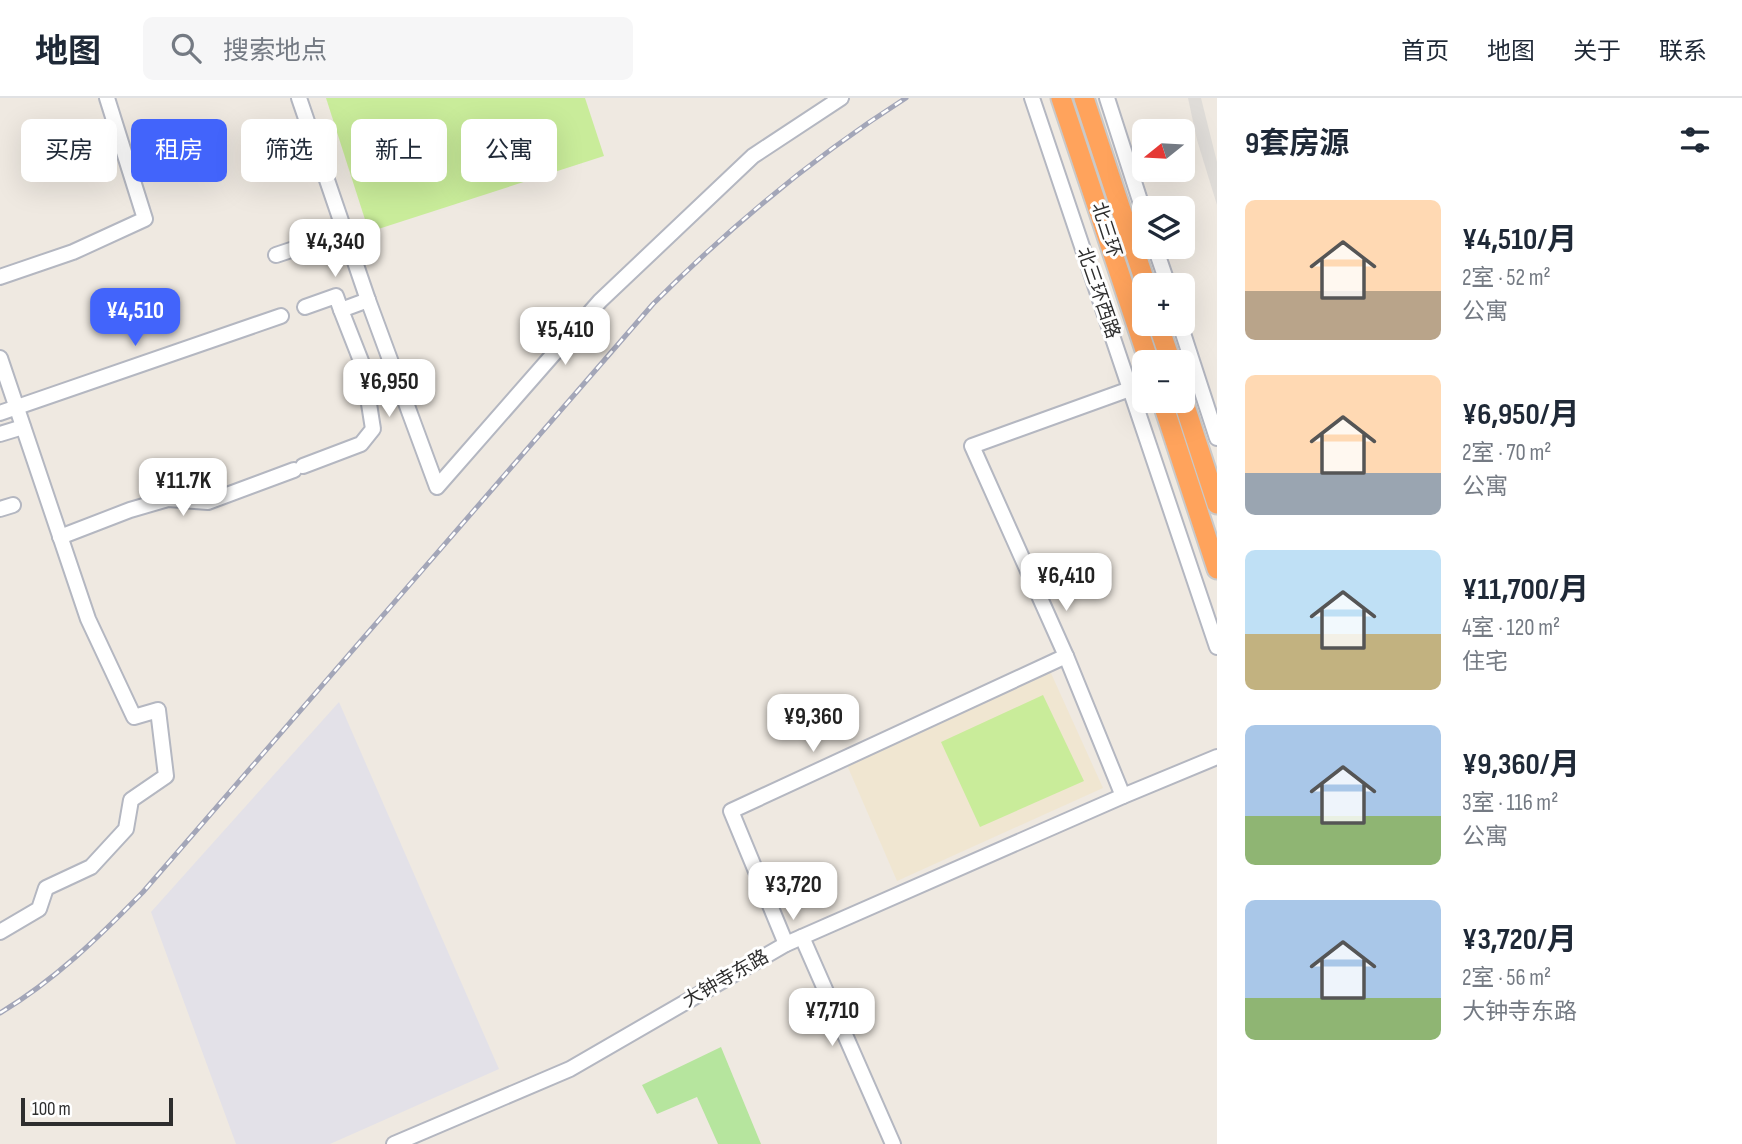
<!DOCTYPE html>
<html lang="zh">
<head>
<meta charset="utf-8">
<style>
  body { margin:0; font-family:"Sofia Sans Condensed","Noto Sans SC",sans-serif; background:#f6f6f7; color:#1f2937; height:100vh; display:flex; flex-direction:column; font-size:26px; white-space:nowrap }
  * { box-sizing:border-box; margin:0 }
  p { font-size:23px; color:#747a83 }
  .icon { flex:none; width:38px; height:38px; fill:none; stroke:currentColor; stroke-width:2; stroke-linecap:round; stroke-linejoin:round }
  .map { position:relative; flex:1; overflow:hidden }
  .sheet { display:flex; flex-direction:column; background:#fff; width:525px }
  .sheet>* { flex:none }
  .hud { position:absolute; left:21px; top:21px; width:665px; height:63px; display:flex; gap:14px }
  .needle { width:46px; rotate:252deg }
  .buttons { position:absolute; left:1132px; top:21px; display:grid; gap:14px }
  .buttons a { display:grid; place-items:center; width:63px; height:63px; border-radius:10px; background:#fff; box-shadow:0 7px 28px #0002; font-size:35px }
  .scale { position:absolute; left:21px; bottom:18px; width:152px; box-sizing:border-box; padding-left:7px; border:4px solid #2e2e2e; border-top:0; font-size:19px; line-height:24px; white-space:nowrap; color:#2e2e2e; -webkit-text-stroke:5px #fff; paint-order:stroke }
  .price { position:absolute; translate:-50% -60px; padding:0 16px; border-radius:14px; background:#fff; color:#222; font-size:23px; line-height:46px; filter:drop-shadow(0 2px 4px #0008) }
  .price::after { content:''; position:absolute; left:50%; top:42px; width:21px; height:16px; margin-left:-10px; background:inherit; clip-path:polygon(0 0,100% 0,50% 100%) }
  .price.current { background:#4264fb; color:#fff }
  ul { padding:0; list-style:none }
  li { display:flex; align-items:center; gap:21px; height:175px; padding:0 28px }
  li span { display:grid; place-items:center; flex:none; width:196px; height:140px; border-radius:10px; color:#555 }
  li>.icon { margin-inline-start:auto }
  span .icon { width:84px; height:84px; fill:#fffc; stroke-width:1 }
  li b { font-size:30px }
  h2 { display:flex; justify-content:space-between; align-items:center; height:84px; padding:0 28px; font-size:30px }
  .tag { padding:0 24px; border-radius:10px; background:#fff; box-shadow:0 7px 28px #0002; font-size:24px; line-height:63px }
  .tag.current { background:#4264fb; color:#fff }
  header { display:flex; align-items:center; gap:42px; box-sizing:border-box; height:98px; padding:0 35px; background:#fff; border-bottom:2px solid #e0e1e3 }
  header strong { font-size:33px }
  nav { display:flex; gap:38px; margin-inline-start:auto; font-size:24px }
  .search { width:490px; height:63px; background:#f6f6f7; display:flex; align-items:center; gap:18px; box-sizing:border-box; padding:0 24px; border-radius:10px; color:#747a83; font-size:26px }
  main { display:flex; flex:1; min-height:0 }
  .map>svg:first-child { display:block }
</style>
</head>
<body>
<header>
<strong>地图</strong>
<div class="search"><svg class="icon" aria-label="search" viewBox="0 0 24 24"><circle cx="10" cy="10" r="6"/><path d="M15 15l6 6"/></svg>搜索地点</div>
<nav><a>首页</a><a>地图</a><a>关于</a><a>联系</a></nav>
</header>
<main>
<div class="map">
<svg width="1217" height="1046" viewBox="0 0 1217 1046">
  <rect width="100%" height="100%" fill="#efe9e1"/>
  <!-- industrial -->
  <path fill="#e3e1e8" d="M 339,604 L 499,971 L 330,1046 L 236,1046 L 151,814 Z"/>
  <!-- education -->
  <path fill="#f0e6d1" d="M 1050,573 L 1103,690 L 897,783 L 847,667 Z"/>
  <!-- green -->
  <path fill="#b6e59e" d="M 721,949 L 761,1046 L 718,1046 L 697,999 L 657,1016 L 642,987 Z"/>
  <!-- pitch -->
  <g fill="#c9ec9a">
    <path d="M 326,0 L 585,0 L 604,58 L 369,134 Z"/>
    <path d="M 1043,597 L 1084,683 L 980,729 L 941,644 Z"/>
  </g>
  <!-- plaza -->
  <path fill="#dfdcd8" d="M 1188,0 L 1201,0 L 1217,64 L 1217,107 L 1197,42 Z"/>
  <g fill="none" stroke-linecap="round" stroke-linejoin="round">
    <defs>
      <g id="minor">
        <path d="M 299,0 L 368,202 L 437,389 L 600,203 L 753,58 L 841,0"/>
        <path d="M 1032,0 L 1217,549"/>
        <path d="M 1107,0 L 1144,115"/>
        <path d="M 1155,149 L 1168,187"/>
        <path d="M 276,157 L 345,134"/>
        <path d="M 0,179 L 73,154 L 145,121 L 107,0"/>
        <path d="M 305,209 L 336,198 L 341,212"/>
        <path d="M 1180,226 L 1217,340"/>
        <path d="M 0,260 L 88,521 L 134,619 L 158,612 L 166,678 L 131,702 L 126,731 L 91,769 L 46,790 L 39,811 L 0,834"/>
        <path d="M 0,315 L 281,218"/>
        <path d="M 0,336 L 23,329"/>
        <path d="M 303,368 L 361,346 L 373,331 L 363,268 L 341,212 L 368,202"/>
        <path d="M 0,411 L 13,407"/>
        <path d="M 60,439 L 130,412 L 168,401 L 208,404 L 294,372"/>
        <path d="M 1123,698 L 1066,558 L 972,348 L 1130,291"/>
        <path d="M 802,839 L 893,1046"/>
        <path d="M 786,846 L 731,713 L 1066,558"/>
        <path d="M 394,1046 L 570,971 L 786,846 L 1123,698 L 1217,659"/>
      </g>
      <g id="highway">
        <path d="M 1061,0 L 1149,264"/>
        <path d="M 1084,0 L 1146,187"/>
        <path d="M 1158,226 L 1171,264"/>
        <path d="M 1183,302 L 1217,406"/>
        <path d="M 1162,303 L 1217,471"/>
      </g>
    </defs>
    <!-- minor casing -->
    <use href="#minor" stroke="#b4b7c1" stroke-width="18"/>
    <!-- highway casing -->
    <use href="#highway" stroke="#c9c9c9" stroke-width="23"/>
    <!-- minor -->
    <use href="#minor" stroke="#fff" stroke-width="14"/>
    <!-- highway -->
    <use href="#highway" stroke="#ffa35c" stroke-width="19"/>
    <defs>
      <path id="rail" d="M 0,915 C 55,882 99,839 143,794 L 653,206 C 731,128 813,59 906,0"/>
    </defs>
    <!-- rail casing -->
    <use href="#rail" stroke="#a3a6b8" stroke-width="5"/>
    <!-- rail -->
    <use href="#rail" stroke="#fff" stroke-width="2.5" stroke-dasharray="8" stroke-linecap="butt"/>
  </g>
  <g text-anchor="middle" dominant-baseline="central" stroke-width="6" stroke-linejoin="round" paint-order="stroke">
    <!-- street labels -->
    <g font-size="19" fill="#2e2e2e" stroke="#fff">
      <text transform="translate(1106 132) rotate(72)">北三环</text>
      <text transform="translate(1098 195) rotate(71)">北三环西路</text>
      <text transform="translate(726 881) rotate(-30)">大钟寺东路</text>
    </g>
  </g>
</svg>
<div class="buttons">
<a><svg class="needle" viewBox="-14 -14 28 28"><path d="M0-13l5 13h-10z" fill="#e53935"/><path d="M0 13l5-13h-10z" fill="#747a83"/></svg></a>
<a><svg class="icon" aria-label="layers" viewBox="0 0 24 24"><path d="M12 4l9 5-9 5-9-5zM3 14l9 5 9-5"/></svg></a>
<a>+</a>
<a>−</a>
</div>
<div class="scale">100 m</div>
<b class="price" style="left:335px;top:181px">¥4,340</b>
<b class="price current" style="left:135px;top:250px">¥4,510</b>
<b class="price" style="left:565px;top:269px">¥5,410</b>
<b class="price" style="left:389px;top:321px">¥6,950</b>
<b class="price" style="left:183px;top:420px">¥11.7K</b>
<b class="price" style="left:1066px;top:515px">¥6,410</b>
<b class="price" style="left:813px;top:656px">¥9,360</b>
<b class="price" style="left:793px;top:824px">¥3,720</b>
<b class="price" style="left:832px;top:950px">¥7,710</b>
<div class="hud">
<a class="tag">买房</a>
<a class="tag current">租房</a>
<a class="tag">筛选</a>
<a class="tag">新上</a>
<a class="tag">公寓</a>
</div>
</div>
<section class="sheet">
<h2>9套房源<svg class="icon" aria-label="filters" viewBox="0 0 24 24"><path d="M4 7h16M4 17h16"/><circle cx="9" cy="7" r="2"/><circle cx="15" cy="17" r="2"/></svg></h2>
<ul>
<li><span style="background:linear-gradient(#ffd9b3 65%,#b9a48a 0)"><svg class="icon" aria-label="home" viewBox="0 0 24 24"><path d="M3 11l9-7 9 7M6 9v11h12V9"/></svg></span><div><b>¥4,510/月</b><p>2室 · 52 m²</p><p>公寓</p></div></li>
<li><span style="background:linear-gradient(#ffd9b3 70%,#9aa5b1 0)"><svg class="icon" aria-label="home" viewBox="0 0 24 24"><path d="M3 11l9-7 9 7M6 9v11h12V9"/></svg></span><div><b>¥6,950/月</b><p>2室 · 70 m²</p><p>公寓</p></div></li>
<li><span style="background:linear-gradient(#bfe0f5 60%,#c2b280 0)"><svg class="icon" aria-label="home" viewBox="0 0 24 24"><path d="M3 11l9-7 9 7M6 9v11h12V9"/></svg></span><div><b>¥11,700/月</b><p>4室 · 120 m²</p><p>住宅</p></div></li>
<li><span style="background:linear-gradient(#a9c7e8 65%,#8fb573 0)"><svg class="icon" aria-label="home" viewBox="0 0 24 24"><path d="M3 11l9-7 9 7M6 9v11h12V9"/></svg></span><div><b>¥9,360/月</b><p>3室 · 116 m²</p><p>公寓</p></div></li>
<li><span style="background:linear-gradient(#a9c7e8 70%,#8fb573 0)"><svg class="icon" aria-label="home" viewBox="0 0 24 24"><path d="M3 11l9-7 9 7M6 9v11h12V9"/></svg></span><div><b>¥3,720/月</b><p>2室 · 56 m²</p><p>大钟寺东路</p></div></li>
</ul>
</section>
</main>
</body>
</html>
